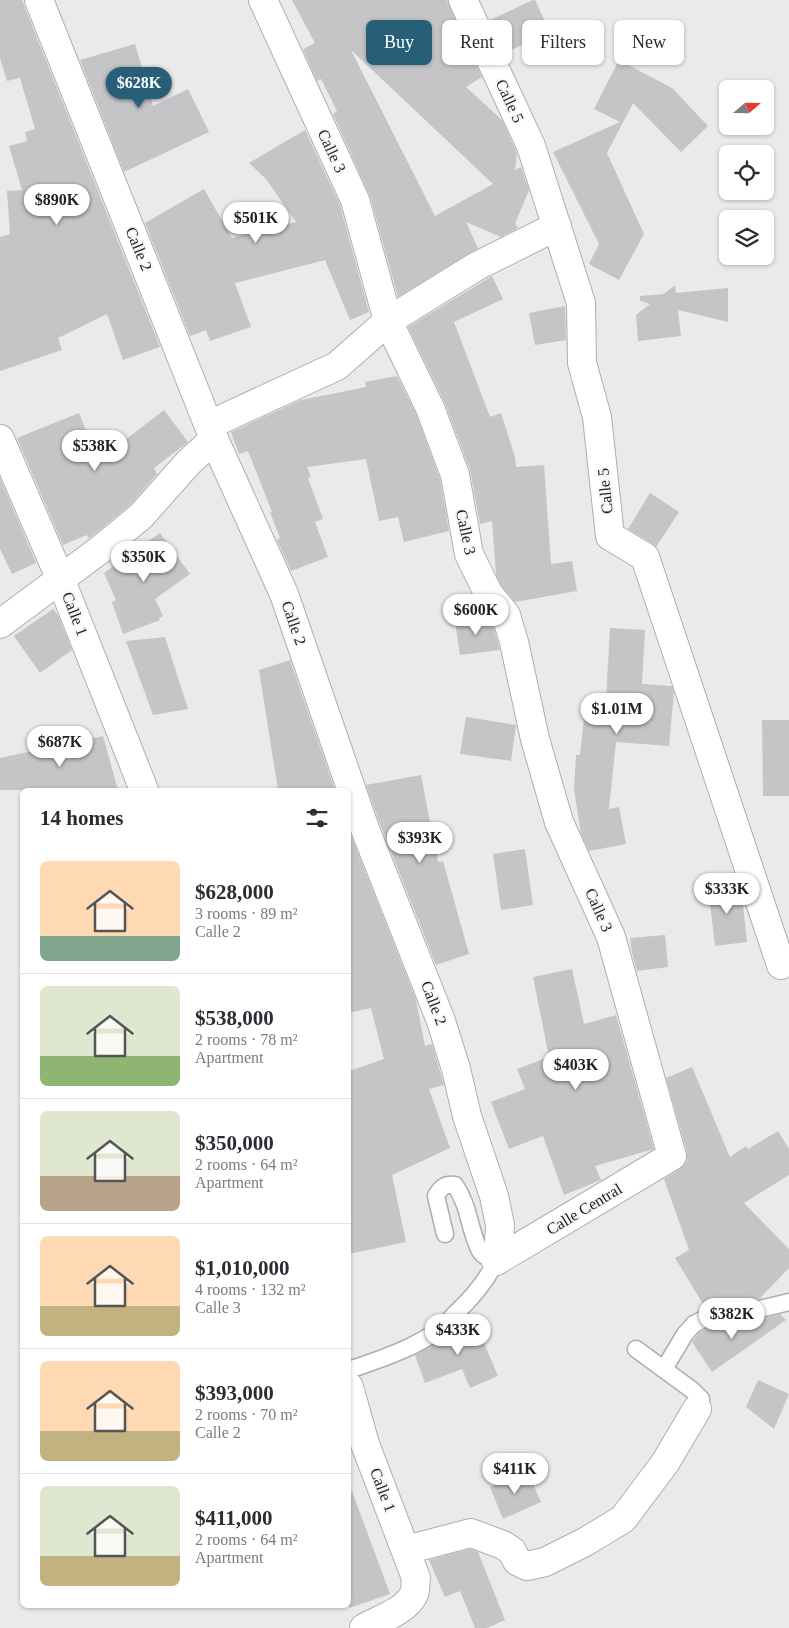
<!DOCTYPE html>
<html lang="en">
<head>
<meta charset="utf-8">
<style>
  body { margin:0; font-family:"Times New Roman",serif; background:#f2f2f3; color:#2b2b33; height:100vh; display:flex; flex-direction:column; font-size:19px; white-space:nowrap }
  * { box-sizing:border-box; margin:0 }
  p { font-size:16px; color:#7c7c81 }
  .icon { flex:none; width:28px; height:28px; fill:none; stroke:currentColor; stroke-width:2; stroke-linecap:round; stroke-linejoin:round }
  .map { position:relative; flex:1; overflow:hidden }
  .details { position:absolute; left:20px; top:788px; width:331px; height:820px; display:flex; flex-direction:column; background:#fff; border-radius:8px; box-shadow:0 1px 4px #0004 }
  .details>* { flex:none }
  .top-card { position:absolute; left:366px; top:20px; width:348px; height:45px; display:flex; gap:10px }
  .needle { width:32px; rotate:70deg }
  .fabs { position:absolute; left:719px; top:80px; display:grid; gap:10px }
  .fabs a { display:grid; place-items:center; width:55px; height:55px; border-radius:8px; background:#fff; box-shadow:0 1px 4px #0004; font-size:25px }
  .price { position:absolute; translate:-50% -42px; padding:0 11px; border-radius:18px; background:#fff; color:#222; font-size:16px; line-height:32px; filter:drop-shadow(0 1px 2px #0008) }
  .price::after { content:''; position:absolute; left:50%; top:30px; width:15px; height:11px; margin-left:-8px; background:inherit; clip-path:polygon(0 0,100% 0,50% 100%) }
  .price.on { background:#275f79; color:#fff }
  ul { padding:0; list-style:none }
  li { display:flex; align-items:center; gap:15px; height:125px; padding:0 20px }
  li+li { border-top:1px solid #e1e1e2 }
  li span { display:grid; place-items:center; flex:none; width:140px; height:100px; border-radius:8px; color:#555 }
  li>.icon { margin-inline-start:auto }
  span .icon { width:60px; height:60px; fill:#fffc; stroke-width:1 }
  li b { font-size:21px }
  h2 { display:flex; justify-content:space-between; align-items:center; height:60px; padding:0 20px; font-size:21px }
  .pill { padding:0 18px; border-radius:8px; background:#fff; box-shadow:0 1px 4px #0004; font-size:18px; line-height:45px }
  .pill.on { background:#275f79; color:#fff }
  .map>svg:first-child { display:block }
</style>
</head>
<body>
<div class="map">
<svg width="789" height="1628" viewBox="0 0 789 1628">
  <rect width="100%" height="100%" fill="#eaeaec"/>
  <!-- building -->
  <g fill="#c5c5c7" fill-rule="evenodd">
    <path d="M 0,0 L 22,0 L 160,347 L 123,360 L 107,314 L 58,338 L 62,350 L 0,371 L 0,237 L 10,234 L 7,191 L 22,190 L 9,146 L 27,141 L 25,132 L 35,129 L 20,78 L 7,81 L 0,58 Z"/>
    <path d="M 292,0 L 447,0 L 482,77 L 466,87 L 502,120 L 517,153 L 515,170 L 521,167 L 529,190 L 515,224 L 518,228 L 501,237 L 466,222 L 478,248 L 398,297 L 370,196 L 333,114 L 337,111 L 321,79 L 317,81 L 303,49 L 315,43 ZM 351,50 L 493,184 L 435,216 Z"/>
    <path d="M 533,0 L 535,0 L 550,32 L 505,53 L 490,20 Z"/>
    <path d="M 135,44 L 153,106 L 188,89 L 209,132 L 124,172 L 80,60 Z"/>
    <path d="M 619,60 L 672,88 L 708,126 L 681,152 L 633,103 L 607,153 L 644,234 L 619,280 L 589,264 L 599,244 L 553,152 L 620,122 L 594,109 Z"/>
    <path d="M 305,130 L 340,205 L 369,312 L 350,320 L 325,260 L 235,283 L 251,327 L 210,341 L 206,330 L 190,336 L 145,223 L 204,189 L 232,238 L 296,222 L 266,179 L 249,163 Z"/>
    <path d="M 492,276 L 503,299 L 454,322 L 490,417 L 501,413 L 515,457 L 516,467 L 544,465 L 551,564 L 572,561 L 577,591 L 515,602 L 501,585 L 496,575 L 492,521 L 480,524 L 470,470 L 444,401 L 408,327 Z"/>
    <path d="M 675,285 L 676,293 L 728,288 L 728,322 L 678,310 L 681,336 L 638,341 L 636,315 L 650,304 L 640,301 L 640,296 L 664,294 Z"/>
    <path d="M 565,306 L 566,340 L 535,345 L 529,313 Z"/>
    <path d="M 397,376 L 416,414 L 440,479 L 449,531 L 404,542 L 398,517 L 379,521 L 366,459 L 307,467 L 311,477 L 308,478 L 323,519 L 315,522 L 328,557 L 291,571 L 277,540 L 280,538 L 270,512 L 272,512 L 248,451 L 239,454 L 231,432 L 301,400 L 366,387 L 365,382 Z"/>
    <path d="M 164,410 L 188,442 L 154,468 L 157,474 L 130,505 L 91,537 L 88,538 L 87,535 L 63,545 L 17,438 L 79,413 L 98,461 Z"/>
    <path d="M 0,478 L 36,563 L 12,574 L 0,549 Z"/>
    <path d="M 650,493 L 679,512 L 656,547 L 653,544 L 628,529 Z"/>
    <path d="M 160,533 L 190,574 L 155,599 L 163,616 L 159,618 L 160,620 L 123,634 L 112,602 L 116,600 L 104,573 Z"/>
    <path d="M 53,609 L 58,615 L 72,650 L 40,673 L 14,636 Z"/>
    <path d="M 488,618 L 492,622 L 500,650 L 460,655 L 455,621 Z"/>
    <path d="M 610,628 L 645,630 L 642,684 L 672,686 L 674,692 L 669,746 L 616,742 L 609,809 L 619,807 L 626,844 L 589,851 L 581,834 L 574,789 L 576,755 L 580,755 L 586,698 L 606,700 Z"/>
    <path d="M 165,637 L 188,709 L 153,715 L 126,641 Z"/>
    <path d="M 290,660 L 335,790 L 278,790 L 259,670 Z"/>
    <path d="M 466,717 L 516,725 L 511,761 L 460,754 Z"/>
    <path d="M 762,720 L 789,720 L 789,796 L 763,796 Z"/>
    <path d="M 103,736 L 118,790 L 0,790 L 0,758 Z"/>
    <path d="M 421,775 L 431,828 L 433,828 L 438,862 L 443,861 L 469,954 L 436,965 L 380,824 L 366,785 Z"/>
    <path d="M 349,830 L 416,1000 L 425,1046 L 432,1044 L 444,1085 L 429,1089 L 450,1148 L 392,1175 L 406,1242 L 349,1254 L 349,1071 L 384,1059 L 371,1008 L 349,1013 Z"/>
    <path d="M 525,849 L 533,905 L 501,910 L 493,854 Z"/>
    <path d="M 737,883 L 742,897 L 747,942 L 715,946 L 708,887 Z"/>
    <path d="M 665,935 L 668,967 L 637,971 L 632,953 L 630,938 Z"/>
    <path d="M 572,969 L 584,1024 L 616,1015 L 654,1149 L 595,1166 L 601,1180 L 564,1195 L 543,1136 L 509,1149 L 491,1102 L 525,1089 L 517,1069 L 549,1057 L 533,977 Z"/>
    <path d="M 692,1067 L 730,1157 L 746,1146 L 748,1149 L 778,1131 L 789,1149 L 789,1175 L 744,1203 L 789,1249 L 789,1268 L 761,1297 L 762,1298 L 721,1308 L 706,1309 L 675,1258 L 689,1250 L 664,1179 L 680,1169 L 687,1161 L 687,1152 L 666,1078 Z"/>
    <path d="M 780,1314 L 786,1320 L 712,1372 L 692,1342 L 700,1332 L 707,1329 L 724,1328 Z"/>
    <path d="M 473,1317 L 498,1376 L 470,1388 L 462,1369 L 425,1383 L 415,1355 L 446,1337 L 461,1322 Z"/>
    <path d="M 758,1380 L 789,1394 L 774,1429 L 746,1407 Z"/>
    <path d="M 527,1470 L 541,1502 L 503,1519 L 490,1487 Z"/>
    <path d="M 349,1491 L 352,1491 L 390,1594 L 349,1608 Z"/>
    <path d="M 470,1549 L 478,1552 L 505,1620 L 487,1628 L 475,1628 L 460,1591 L 445,1597 L 429,1560 Z"/>
  </g>
  <g fill="none" stroke-linecap="round" stroke-linejoin="round">
    <defs>
      <g id="lane">
        <path d="M 636,1349 L 692,1390 L 701,1399 L 697,1409"/>
        <path d="M 664,1369 L 685,1334 L 694,1324 L 704,1319 L 722,1318 L 789,1302"/>
        <path d="M 349,1370 C 380,1359 413,1349 440,1329 C 446,1324 451,1318 456,1313 C 473,1297 486,1282 496,1261 C 490,1259 484,1257 480,1251 C 469,1230 470,1207 455,1185 C 445,1184 441,1187 436,1196 L 445,1234"/>
      </g>
      <g id="street">
        <path d="M 39,0 L 214,439 L 284,594 L 365,829 L 441,1021 L 456,1069 L 467,1116 L 494,1196 L 500,1225 L 499,1243 L 496,1261"/>
        <path d="M 263,0 L 355,200 L 388,321 L 430,408 L 455,475 L 469,554 L 488,593 L 506,615 L 514,642 L 535,739 L 559,822 L 611,937 L 672,1156 L 496,1261"/>
        <path d="M 463,0 L 531,146 L 581,303 L 582,363 L 597,417 L 610,536 L 645,557 L 781,965"/>
        <path d="M 209,425 L 337,366 L 388,321 L 477,266 L 557,226"/>
        <path d="M 0,439 L 60,578 L 144,790"/>
        <path d="M 0,624 L 101,549 L 141,516 L 188,463 L 214,439"/>
        <path d="M 349,1387 L 365,1444 L 416,1578 C 415,1583 416,1590 414,1594 C 406,1611 380,1619 364,1628"/>
        <path d="M 406,1550 L 471,1533 L 503,1545 L 512,1551 L 517,1561 L 527,1566 L 545,1562 L 585,1542 L 623,1519 L 665,1463 L 697,1409"/>
      </g>
    </defs>
    <!-- lane casing -->
    <use href="#lane" stroke="#aeaeaf" stroke-width="19"/>
    <!-- street casing -->
    <use href="#street" stroke="#aeaeaf" stroke-width="30"/>
    <!-- lane -->
    <use href="#lane" stroke="#fff" stroke-width="16"/>
    <!-- street -->
    <use href="#street" stroke="#fff" stroke-width="28"/>
  </g>
  <g text-anchor="middle" dominant-baseline="central" stroke-width="4" stroke-linejoin="round" paint-order="stroke">
    <!-- street labels -->
    <g font-size="16" fill="#222223" stroke="#f7f7f9">
      <text transform="translate(510 101) rotate(65)">Calle 5</text>
      <text transform="translate(332 151) rotate(65)">Calle 3</text>
      <text transform="translate(139 249) rotate(68)">Calle 2</text>
      <text transform="translate(605 491) rotate(-96)">Calle 5</text>
      <text transform="translate(466 532) rotate(78)">Calle 3</text>
      <text transform="translate(75 614) rotate(69)">Calle 1</text>
      <text transform="translate(294 623) rotate(71)">Calle 2</text>
      <text transform="translate(599 910) rotate(66)">Calle 3</text>
      <text transform="translate(434 1003) rotate(69)">Calle 2</text>
      <text transform="translate(584 1209) rotate(-31)">Calle Central</text>
      <text transform="translate(383 1490) rotate(69)">Calle 1</text>
    </g>
  </g>
</svg>
<div class="fabs">
<a><svg class="needle" viewBox="-14 -14 28 28"><path d="M0-13l5 13h-10z" fill="#e53935"/><path d="M0 13l5-13h-10z" fill="#7c7c81"/></svg></a>
<a><svg class="icon" aria-label="locate" viewBox="0 0 24 24"><circle cx="12" cy="12" r="6"/><path d="M12 2v4M12 18v4M2 12h4M18 12h4"/></svg></a>
<a><svg class="icon" aria-label="layers" viewBox="0 0 24 24"><path d="M12 4l9 5-9 5-9-5zM3 14l9 5 9-5"/></svg></a>
</div>
<b class="price on" style="left:139px;top:109px">$628K</b>
<b class="price" style="left:57px;top:226px">$890K</b>
<b class="price" style="left:256px;top:244px">$501K</b>
<b class="price" style="left:95px;top:472px">$538K</b>
<b class="price" style="left:144px;top:583px">$350K</b>
<b class="price" style="left:476px;top:636px">$600K</b>
<b class="price" style="left:617px;top:735px">$1.01M</b>
<b class="price" style="left:60px;top:768px">$687K</b>
<b class="price" style="left:420px;top:864px">$393K</b>
<b class="price" style="left:727px;top:915px">$333K</b>
<b class="price" style="left:576px;top:1091px">$403K</b>
<b class="price" style="left:732px;top:1340px">$382K</b>
<b class="price" style="left:458px;top:1356px">$433K</b>
<b class="price" style="left:515px;top:1495px">$411K</b>
<div class="top-card">
<a class="pill on">Buy</a>
<a class="pill">Rent</a>
<a class="pill">Filters</a>
<a class="pill">New</a>
</div>
<section class="details">
<h2>14 homes<svg class="icon" aria-label="filters" viewBox="0 0 24 24"><path d="M4 7h16M4 17h16"/><circle cx="9" cy="7" r="2"/><circle cx="15" cy="17" r="2"/></svg></h2>
<ul>
<li><span style="background:linear-gradient(#ffd9b3 75%,#7fa58c 0)"><svg class="icon" aria-label="home" viewBox="0 0 24 24"><path d="M3 11l9-7 9 7M6 9v11h12V9"/></svg></span><div><b>$628,000</b><p>3 rooms · 89 m²</p><p>Calle 2</p></div></li>
<li><span style="background:linear-gradient(#dfe7d0 70%,#8fb573 0)"><svg class="icon" aria-label="home" viewBox="0 0 24 24"><path d="M3 11l9-7 9 7M6 9v11h12V9"/></svg></span><div><b>$538,000</b><p>2 rooms · 78 m²</p><p>Apartment</p></div></li>
<li><span style="background:linear-gradient(#dfe7d0 65%,#b9a48a 0)"><svg class="icon" aria-label="home" viewBox="0 0 24 24"><path d="M3 11l9-7 9 7M6 9v11h12V9"/></svg></span><div><b>$350,000</b><p>2 rooms · 64 m²</p><p>Apartment</p></div></li>
<li><span style="background:linear-gradient(#ffd9b3 70%,#c2b280 0)"><svg class="icon" aria-label="home" viewBox="0 0 24 24"><path d="M3 11l9-7 9 7M6 9v11h12V9"/></svg></span><div><b>$1,010,000</b><p>4 rooms · 132 m²</p><p>Calle 3</p></div></li>
<li><span style="background:linear-gradient(#ffd9b3 70%,#c2b280 0)"><svg class="icon" aria-label="home" viewBox="0 0 24 24"><path d="M3 11l9-7 9 7M6 9v11h12V9"/></svg></span><div><b>$393,000</b><p>2 rooms · 70 m²</p><p>Calle 2</p></div></li>
<li><span style="background:linear-gradient(#dfe7d0 70%,#c2b280 0)"><svg class="icon" aria-label="home" viewBox="0 0 24 24"><path d="M3 11l9-7 9 7M6 9v11h12V9"/></svg></span><div><b>$411,000</b><p>2 rooms · 64 m²</p><p>Apartment</p></div></li>
</ul>
</section>
</div>
</body>
</html>
